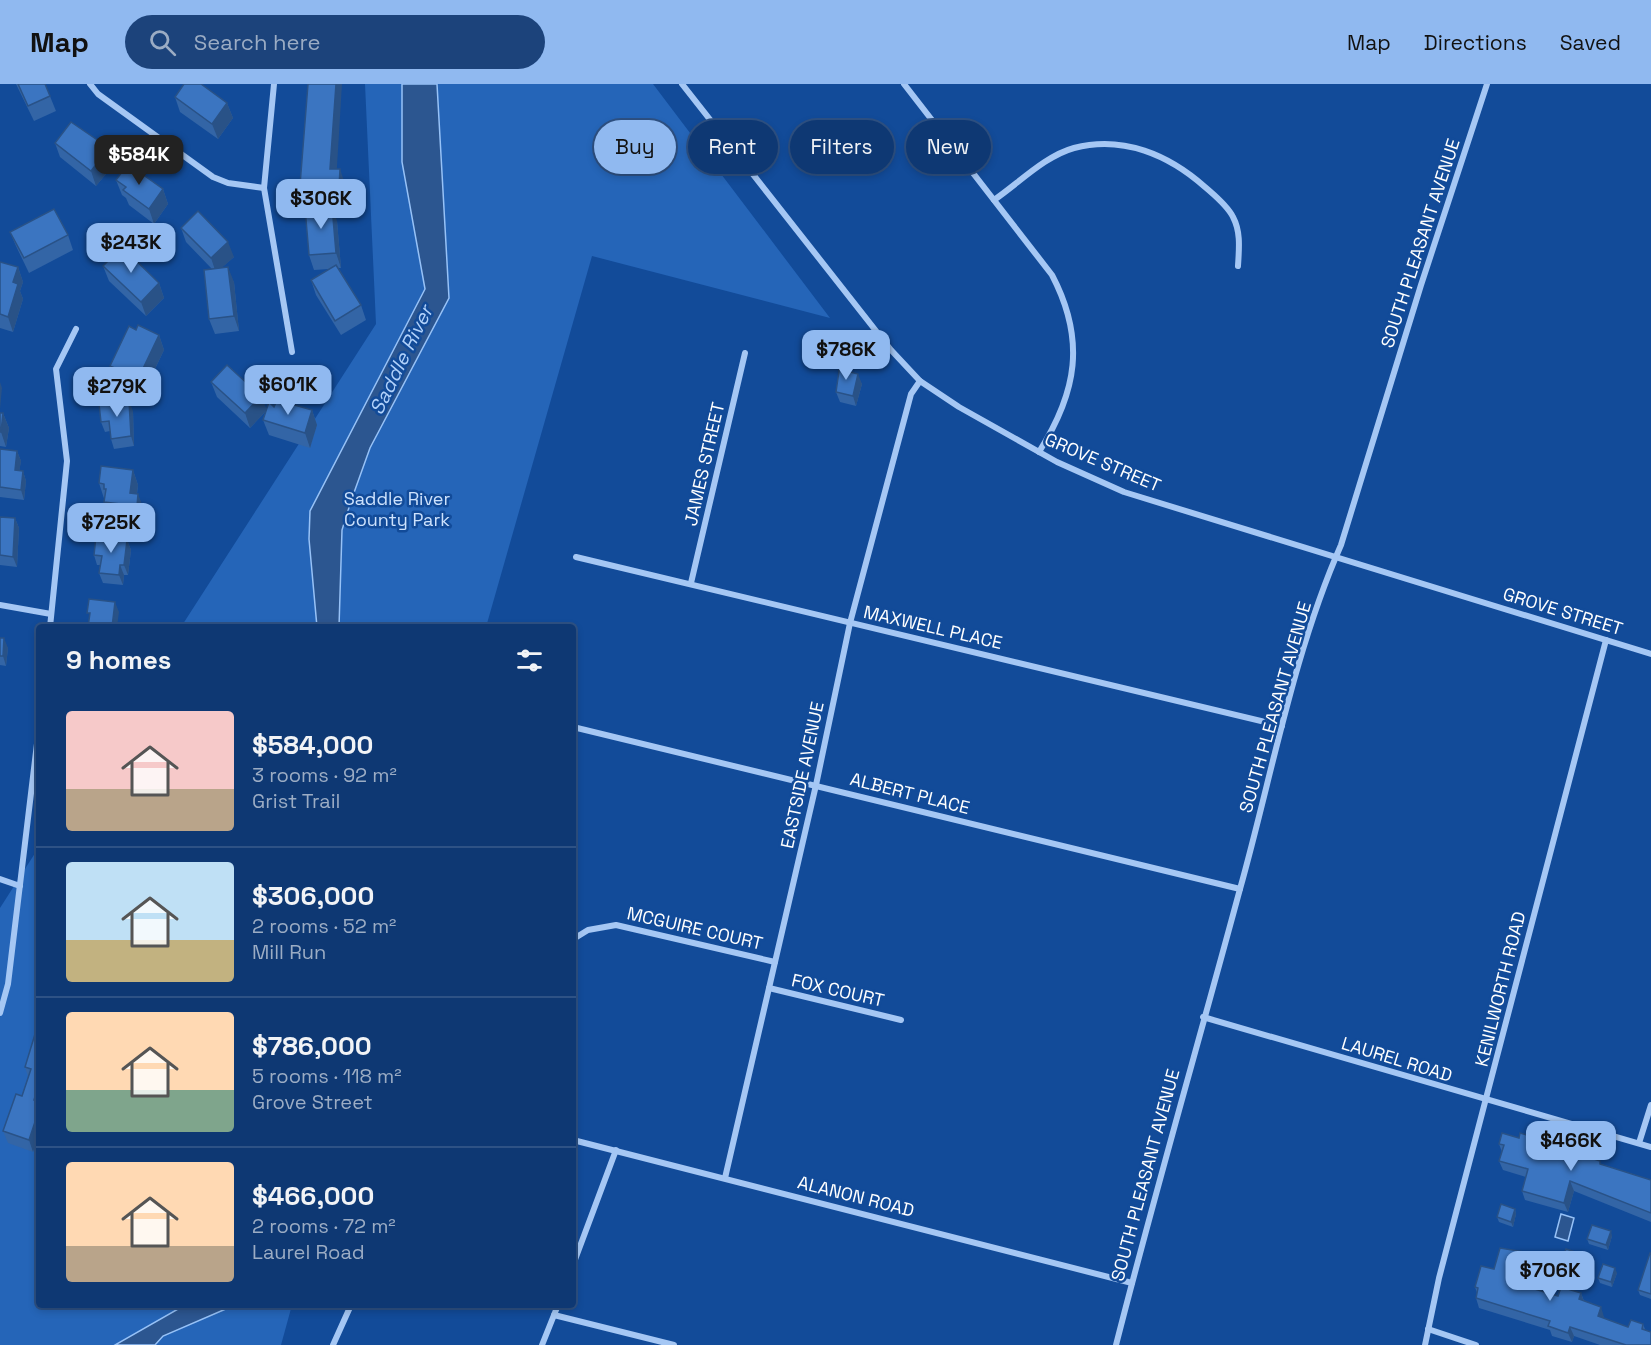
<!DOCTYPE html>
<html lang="en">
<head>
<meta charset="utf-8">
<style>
  body { margin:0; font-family:"Space Grotesk",sans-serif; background:#1c437b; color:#f1f3f6; height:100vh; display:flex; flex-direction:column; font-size:22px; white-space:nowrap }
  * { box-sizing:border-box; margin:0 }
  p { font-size:20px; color:#9bacc4 }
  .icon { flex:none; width:33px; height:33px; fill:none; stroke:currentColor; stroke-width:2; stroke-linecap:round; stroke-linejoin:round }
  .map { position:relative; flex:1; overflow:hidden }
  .drawer { position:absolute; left:36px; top:540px; width:540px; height:684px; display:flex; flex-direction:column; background:#0e3873; border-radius:6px; box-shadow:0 3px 9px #0003,0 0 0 2px #2e5285 }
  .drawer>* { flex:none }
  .top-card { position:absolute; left:594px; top:36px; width:570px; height:54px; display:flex; gap:12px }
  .price { position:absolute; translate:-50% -51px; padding:0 14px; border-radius:12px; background:#90b9f0; color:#111; font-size:20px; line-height:39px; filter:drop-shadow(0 2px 3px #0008) }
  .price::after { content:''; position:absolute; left:50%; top:36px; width:18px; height:14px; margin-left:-9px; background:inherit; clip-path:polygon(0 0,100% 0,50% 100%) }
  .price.active { background:#222; color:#fff }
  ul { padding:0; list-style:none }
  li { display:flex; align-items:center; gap:18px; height:150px; padding:0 30px }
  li+li { border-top:2px solid #2e5285 }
  li span { display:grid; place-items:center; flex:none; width:168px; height:120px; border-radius:6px; color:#555 }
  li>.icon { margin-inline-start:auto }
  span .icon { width:72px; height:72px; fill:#fffc; stroke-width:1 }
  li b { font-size:26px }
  h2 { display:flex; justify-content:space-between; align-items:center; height:72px; padding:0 30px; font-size:26px }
  .pill { padding:0 21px; border-radius:27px; background:#0e3873; box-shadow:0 3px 9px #0003,0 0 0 2px #2e5285; font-size:21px; line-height:54px }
  .pill.active { background:#90b9f0; color:#111 }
  header { display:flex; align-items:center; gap:36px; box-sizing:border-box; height:84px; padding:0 30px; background:#90b9f0; color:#111 }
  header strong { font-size:28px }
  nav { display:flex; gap:33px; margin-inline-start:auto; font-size:21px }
  .search { width:420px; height:54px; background:#1c437b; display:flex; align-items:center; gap:15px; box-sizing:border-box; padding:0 21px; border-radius:33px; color:#9bacc4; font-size:22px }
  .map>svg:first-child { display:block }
</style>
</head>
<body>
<header>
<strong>Map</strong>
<div class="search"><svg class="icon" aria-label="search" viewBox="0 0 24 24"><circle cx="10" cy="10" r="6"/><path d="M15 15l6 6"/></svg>Search here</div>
<nav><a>Map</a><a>Directions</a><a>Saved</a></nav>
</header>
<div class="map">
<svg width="1651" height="1261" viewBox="0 0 1651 1261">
  <rect width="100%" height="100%" fill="#124b99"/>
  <!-- green -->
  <g fill="#2565b8">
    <path d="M 365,0 L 653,0 L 830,234 L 592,172 L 486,543 L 181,543 L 376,240 Z"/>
    <path d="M 39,763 L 39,1221 L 292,1221 L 281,1261 L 0,1261 L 0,824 Z"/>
  </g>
  <!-- water -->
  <g fill="#2c5690" stroke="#97c2f7" stroke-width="1.5">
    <path d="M 402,0 L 437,0 L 449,214 L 370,364 L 351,417 L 342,446 L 339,543 L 317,543 L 309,455 L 310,427 L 425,205 L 402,78 Z"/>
    <path d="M 1561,1130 L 1574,1134 L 1568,1157 L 1555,1153 Z"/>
    <path d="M 185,1221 L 235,1221 L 163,1252 L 155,1261 L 115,1261 Z"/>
  </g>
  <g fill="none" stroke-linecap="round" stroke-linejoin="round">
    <!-- minor -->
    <g stroke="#a5c7f4" stroke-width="6">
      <path d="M 90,0 L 98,10 L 213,93 L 228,99 L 264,104"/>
      <path d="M 274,0 L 264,104 L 292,268"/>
      <path d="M 682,0 L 891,266 L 920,297 L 959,323 L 1057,378 L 1124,408 L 1651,570"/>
      <path d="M 904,0 L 1052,191 C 1086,256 1077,308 1039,368"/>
      <path d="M 994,116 C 1019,99 1045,72 1074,64 C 1123,51 1169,71 1205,103 C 1214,111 1227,121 1233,133 C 1241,148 1239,165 1238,182"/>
      <path d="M 576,473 L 1282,642"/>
      <path d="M 691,499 L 745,269"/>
      <path d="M 0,521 L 51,530"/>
      <path d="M 50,543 L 67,377 L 56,285 L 76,245"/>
      <path d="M 573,643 L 1240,805"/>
      <path d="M 0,795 L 20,802"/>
      <path d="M 575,854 L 588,846 L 616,841 L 775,878"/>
      <path d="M 769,904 L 901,936"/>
      <path d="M 0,929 L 8,900 L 39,643"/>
      <path d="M 1203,933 L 1651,1063"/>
      <path d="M 573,1056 L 1132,1199"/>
      <path d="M 1639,1059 L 1651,1021"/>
      <path d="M 725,1094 L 816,701 L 850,539 L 911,310 L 920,297"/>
      <path d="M 573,1181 L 616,1066"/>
      <path d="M 554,1231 L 674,1261"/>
      <path d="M 1428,1245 L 1476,1261"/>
      <path d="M 333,1261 L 351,1221"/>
      <path d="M 542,1261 L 558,1221"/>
      <path d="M 1116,1261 C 1155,1108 1199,957 1240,805 C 1272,691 1293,570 1341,461 L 1421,201 L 1487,0"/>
      <path d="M 1425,1261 L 1439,1194 L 1606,556"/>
    </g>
  </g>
  <!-- wall -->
  <g fill="#3365a6">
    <path d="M 16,0 L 45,0 L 56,27 L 34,37 Z"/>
    <path d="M 175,13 L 227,19 L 233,34 L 218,55 L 180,28 Z"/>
    <path d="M 55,59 L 109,64 L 115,79 L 96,102 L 60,73 Z"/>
    <path d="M 116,96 L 163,105 L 168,120 L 154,140 L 129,121 L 126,114 L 122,111 Z"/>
    <path d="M 345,100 L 344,119 L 305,116 L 300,101 Z"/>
    <path d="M 337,137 L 341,184 L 338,184 L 361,221 L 366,236 L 341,251 L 316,211 L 311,196 L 329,185 L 314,186 L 309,171 Z"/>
    <path d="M 181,144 L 234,173 L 221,184 L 234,198 L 239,247 L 215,250 L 209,235 L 212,185 L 186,158 Z"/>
    <path d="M 10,148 L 68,151 L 73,166 L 29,189 L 16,162 Z"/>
    <path d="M 0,178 L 18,183 L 23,198 L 20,207 L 23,215 L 13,248 L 0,244 Z"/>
    <path d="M 103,182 L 159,199 L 164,214 L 146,232 L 109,197 Z"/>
    <path d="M 136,246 L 159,251 L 164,266 L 143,310 L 115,297 L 110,282 Z"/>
    <path d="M 854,289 L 862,300 L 856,322 L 840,318 L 836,308 Z"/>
    <path d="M 211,298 L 261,312 L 266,326 L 274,323 L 312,326 L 317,341 L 310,364 L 269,351 L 263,336 L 266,327 L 250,344 L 217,313 Z"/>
    <path d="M 133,327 L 134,362 L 114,365 L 111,355 L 110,347 L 105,348 L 101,338 Z"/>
    <path d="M 0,329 L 3,329 L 9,344 L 6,363 L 0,362 Z"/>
    <path d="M 0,365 L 17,367 L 21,377 L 19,387 L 23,387 L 26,397 L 24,416 L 0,413 Z"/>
    <path d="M 133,386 L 138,401 L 137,410 L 144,425 L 142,437 L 110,433 L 99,399 Z"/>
    <path d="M 0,433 L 15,434 L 19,444 L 17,483 L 0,481 Z"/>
    <path d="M 127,456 L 131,466 L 128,491 L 124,491 L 123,501 L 103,499 L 99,489 L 100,481 L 97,481 L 94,471 Z"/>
    <path d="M 0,554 L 8,564 L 6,582 L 0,581 Z"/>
    <path d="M 39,937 L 39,1051 L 33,1068 L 8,1059 L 3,1047 L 22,1012 L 28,993 L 25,983 Z"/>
    <path d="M 1519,1054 L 1560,1064 L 1601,1080 L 1651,1096 L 1651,1138 L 1574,1107 L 1568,1128 L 1525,1116 L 1522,1107 L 1526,1093 L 1503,1086 L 1499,1077 L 1502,1068 L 1499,1060 Z"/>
    <path d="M 1515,1125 L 1516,1130 L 1513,1143 L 1499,1138 L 1497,1133 Z"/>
    <path d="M 1612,1152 L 1608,1166 L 1589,1160 L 1587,1155 Z"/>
    <path d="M 1651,1169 L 1651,1215 L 1640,1211 L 1638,1206 Z"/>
    <path d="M 1581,1170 L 1583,1175 L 1578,1189 L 1563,1185 L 1561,1180 Z"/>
    <path d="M 1534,1179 L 1528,1199 L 1530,1200 L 1531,1204 L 1558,1212 L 1581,1209 L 1584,1217 L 1604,1233 L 1604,1234 L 1628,1243 L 1643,1240 L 1651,1261 L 1600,1261 L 1574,1252 L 1572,1258 L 1552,1252 L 1550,1246 L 1479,1224 L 1476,1214 L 1477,1209 L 1475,1203 L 1494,1185 Z"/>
    <path d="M 1617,1189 L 1612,1203 L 1600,1199 L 1598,1194 Z"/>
  </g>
  <!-- shaded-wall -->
  <g fill="#295287">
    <path d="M 336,0 L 342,0 L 336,99 L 330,85 Z"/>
    <path d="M 227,19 L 233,34 L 218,55 L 212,40 Z"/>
    <path d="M 109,64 L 115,79 L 96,102 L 91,87 Z"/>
    <path d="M 340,85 L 345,100 L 344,119 L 339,104 Z"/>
    <path d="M 163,105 L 168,120 L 154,140 L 149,125 Z"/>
    <path d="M 332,122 L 337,137 L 341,184 L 336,169 Z"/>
    <path d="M 228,158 L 234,173 L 216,189 L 211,174 Z"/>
    <path d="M 18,183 L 23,198 L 20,207 L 23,215 L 13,248 L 8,233 L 13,198 Z"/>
    <path d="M 228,183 L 234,198 L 239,247 L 234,232 Z"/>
    <path d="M 159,199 L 164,214 L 146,232 L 141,218 Z"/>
    <path d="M 159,251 L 164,266 L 143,310 L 138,295 Z"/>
    <path d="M 858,290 L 862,300 L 856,322 L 853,312 Z"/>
    <path d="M 0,298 L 2,304 L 0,325 Z"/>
    <path d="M 261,312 L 267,326 L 250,344 L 245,329 Z"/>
    <path d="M 129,317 L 133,327 L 134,362 L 131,352 Z"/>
    <path d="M 312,326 L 317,341 L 310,364 L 305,349 Z"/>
    <path d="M 3,329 L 9,344 L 6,363 L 1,348 Z"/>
    <path d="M 17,367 L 21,377 L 18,396 L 15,386 Z"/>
    <path d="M 133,386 L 138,401 L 135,422 L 130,409 Z"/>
    <path d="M 23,387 L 26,397 L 24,416 L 21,406 Z"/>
    <path d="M 138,410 L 144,425 L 142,437 L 137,422 Z"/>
    <path d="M 15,434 L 19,444 L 17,483 L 13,473 Z"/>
    <path d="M 127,456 L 131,466 L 128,491 L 124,481 Z"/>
    <path d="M 120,481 L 124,491 L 123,501 L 119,491 Z"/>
    <path d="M 115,518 L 119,528 L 117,543 L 112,543 Z"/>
    <path d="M 4,554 L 8,564 L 6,582 L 3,572 Z"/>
    <path d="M 39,999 L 39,1051 L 33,1068 L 29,1056 L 34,1016 Z"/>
    <path d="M 1570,1097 L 1574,1107 L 1568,1128 L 1564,1119 Z"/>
    <path d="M 1515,1125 L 1516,1130 L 1513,1143 L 1511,1138 Z"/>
    <path d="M 1611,1147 L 1612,1152 L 1608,1166 L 1606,1161 Z"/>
    <path d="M 1531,1169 L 1534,1179 L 1526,1207 L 1522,1198 Z"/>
    <path d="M 1581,1170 L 1583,1175 L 1578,1189 L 1576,1184 Z"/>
    <path d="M 1615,1184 L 1617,1189 L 1612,1203 L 1611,1198 Z"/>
    <path d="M 1581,1209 L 1584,1218 L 1579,1215 Z"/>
    <path d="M 1601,1223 L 1604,1233 L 1601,1241 L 1598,1232 Z"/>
    <path d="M 1570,1243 L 1574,1252 L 1572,1258 L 1568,1249 Z"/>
  </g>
  <!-- building -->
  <g fill="#3b75c1" stroke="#295287" stroke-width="1.5">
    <path d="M 18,0 L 45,0 L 50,12 L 28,22 Z"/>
    <path d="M 184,0 L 201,0 L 227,19 L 212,40 L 175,13 Z"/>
    <path d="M 308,0 L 336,0 L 330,85 L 340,85 L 339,104 L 300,101 Z"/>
    <path d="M 71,38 L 109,64 L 91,87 L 55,59 Z"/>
    <path d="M 128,80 L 163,105 L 149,125 L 123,106 L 126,103 L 116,96 Z"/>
    <path d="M 332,122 L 336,169 L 309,171 L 305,124 Z"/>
    <path d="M 54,125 L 68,151 L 24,174 L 10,148 Z"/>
    <path d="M 198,127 L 228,158 L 211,174 L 181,144 Z"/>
    <path d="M 122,163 L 159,199 L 141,218 L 103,182 Z"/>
    <path d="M 0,178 L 18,183 L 13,198 L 18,200 L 8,233 L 0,230 Z"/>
    <path d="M 336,181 L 361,221 L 335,237 L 311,196 Z"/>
    <path d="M 228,183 L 234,232 L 209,235 L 204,186 Z"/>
    <path d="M 138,241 L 159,251 L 138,295 L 110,282 L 129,242 L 136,246 Z"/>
    <path d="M 840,280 L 851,283 L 850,288 L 858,290 L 853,312 L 836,308 Z"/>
    <path d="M 227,281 L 261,312 L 245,329 L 211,298 Z"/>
    <path d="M 277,316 L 312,326 L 305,349 L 263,336 L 269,318 L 274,323 Z"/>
    <path d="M 129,317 L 131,352 L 111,355 L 109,337 L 101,338 L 99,320 Z"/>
    <path d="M 0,329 L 3,329 L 1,348 L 0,348 Z"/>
    <path d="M 0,365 L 17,367 L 15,386 L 23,387 L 21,406 L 0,403 Z"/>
    <path d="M 101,382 L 133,386 L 130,409 L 138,410 L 137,422 L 104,418 L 106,405 L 104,405 L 104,400 L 99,399 Z"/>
    <path d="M 0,433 L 15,434 L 13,473 L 0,471 Z"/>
    <path d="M 96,452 L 127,456 L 124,481 L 120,481 L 119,491 L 99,489 L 102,472 L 94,471 Z"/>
    <path d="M 89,515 L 115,518 L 112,543 L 88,543 L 90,529 L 87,529 Z"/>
    <path d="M 0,554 L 4,554 L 3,572 L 0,572 Z"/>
    <path d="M 39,937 L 39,999 L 34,1016 L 39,1018 L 39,1026 L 29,1056 L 3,1047 L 16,1010 L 22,1012 L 31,985 L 25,983 Z"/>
    <path d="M 1502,1049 L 1519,1054 L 1520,1049 L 1558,1060 L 1558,1063 L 1600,1077 L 1600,1080 L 1651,1096 L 1651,1129 L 1570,1097 L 1564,1119 L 1522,1107 L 1528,1085 L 1499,1077 L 1504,1061 L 1499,1060 Z"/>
    <path d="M 1501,1120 L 1515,1125 L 1511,1138 L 1497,1133 Z"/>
    <path d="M 1592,1141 L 1611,1147 L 1606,1161 L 1587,1155 Z"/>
    <path d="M 1500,1164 L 1531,1169 L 1522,1198 L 1530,1200 L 1528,1203 L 1558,1212 L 1561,1203 L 1581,1209 L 1579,1215 L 1601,1223 L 1598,1232 L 1628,1243 L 1631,1236 L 1643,1240 L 1642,1245 L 1651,1248 L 1651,1261 L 1626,1261 L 1570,1243 L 1568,1249 L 1548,1242 L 1550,1237 L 1476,1214 L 1478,1204 L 1475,1203 L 1481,1182 L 1494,1185 Z"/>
    <path d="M 1566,1165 L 1581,1170 L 1576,1184 L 1561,1180 Z"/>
    <path d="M 1650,1169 L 1651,1169 L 1651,1210 L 1638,1206 Z"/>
    <path d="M 1603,1180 L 1615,1184 L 1611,1198 L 1598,1194 Z"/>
  </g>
  <g text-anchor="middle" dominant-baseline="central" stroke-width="5" stroke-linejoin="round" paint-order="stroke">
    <!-- street labels -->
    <g font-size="18" fill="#fff" stroke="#124b99">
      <text transform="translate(1420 159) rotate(-72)">SOUTH PLEASANT AVENUE</text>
      <text transform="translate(1103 378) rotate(23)">GROVE STREET</text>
      <text transform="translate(704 380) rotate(-77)">JAMES STREET</text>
      <text transform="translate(1563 527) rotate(17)">GROVE STREET</text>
      <text transform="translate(933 543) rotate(13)">MAXWELL PLACE</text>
      <text transform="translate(1275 623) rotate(-74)">SOUTH PLEASANT AVENUE</text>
      <text transform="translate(802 691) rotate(-78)">EASTSIDE AVENUE</text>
      <text transform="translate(910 709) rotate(14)">ALBERT PLACE</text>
      <text transform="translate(695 844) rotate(13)">MCGUIRE COURT</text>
      <text transform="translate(1500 905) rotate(-76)">KENILWORTH ROAD</text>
      <text transform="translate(838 906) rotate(13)">FOX COURT</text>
      <text transform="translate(1397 975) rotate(17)">LAUREL ROAD</text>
      <text transform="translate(1145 1091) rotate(-75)">SOUTH PLEASANT AVENUE</text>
      <text transform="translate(856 1112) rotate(14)">ALANON ROAD</text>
    </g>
    <!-- park labels -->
    <g font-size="18" fill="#cde2fd" stroke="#124b99">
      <text x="397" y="414">Saddle River<tspan x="397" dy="21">County Park</tspan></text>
    </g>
    <!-- water labels -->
    <g font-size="20" font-style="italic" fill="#b1d1fa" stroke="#124b99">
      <text transform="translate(401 276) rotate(-64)">Saddle River</text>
    </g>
  </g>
</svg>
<b class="price active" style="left:139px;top:102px">$584K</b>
<b class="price" style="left:321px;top:146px">$306K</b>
<b class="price" style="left:131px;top:190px">$243K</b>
<b class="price" style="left:846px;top:297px">$786K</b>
<b class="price" style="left:288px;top:332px">$601K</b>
<b class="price" style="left:117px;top:334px">$279K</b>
<b class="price" style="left:111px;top:470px">$725K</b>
<b class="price" style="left:1571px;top:1088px">$466K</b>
<b class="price" style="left:1550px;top:1218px">$706K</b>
<div class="top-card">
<a class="pill active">Buy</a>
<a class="pill">Rent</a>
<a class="pill">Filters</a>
<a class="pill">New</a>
</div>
<section class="drawer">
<h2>9 homes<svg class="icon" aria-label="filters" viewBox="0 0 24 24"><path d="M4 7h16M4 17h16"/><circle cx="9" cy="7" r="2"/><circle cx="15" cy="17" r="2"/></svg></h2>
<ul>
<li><span style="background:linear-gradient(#f6c9c9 65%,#b9a48a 0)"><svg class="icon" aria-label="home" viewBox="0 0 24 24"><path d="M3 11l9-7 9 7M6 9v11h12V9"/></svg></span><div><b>$584,000</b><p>3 rooms · 92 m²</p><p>Grist Trail</p></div></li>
<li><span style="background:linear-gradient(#bfe0f5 65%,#c2b280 0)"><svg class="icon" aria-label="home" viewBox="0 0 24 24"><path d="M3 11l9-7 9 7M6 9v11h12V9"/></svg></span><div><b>$306,000</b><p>2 rooms · 52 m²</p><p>Mill Run</p></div></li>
<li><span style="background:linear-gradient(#ffd9b3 65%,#7fa58c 0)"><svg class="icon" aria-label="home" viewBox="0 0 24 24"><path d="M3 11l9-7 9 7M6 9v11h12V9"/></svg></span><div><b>$786,000</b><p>5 rooms · 118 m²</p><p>Grove Street</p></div></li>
<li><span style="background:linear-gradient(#ffd9b3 70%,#b9a48a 0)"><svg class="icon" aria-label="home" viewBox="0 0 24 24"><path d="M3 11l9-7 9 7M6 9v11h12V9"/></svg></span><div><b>$466,000</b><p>2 rooms · 72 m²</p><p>Laurel Road</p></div></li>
</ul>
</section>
</div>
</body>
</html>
